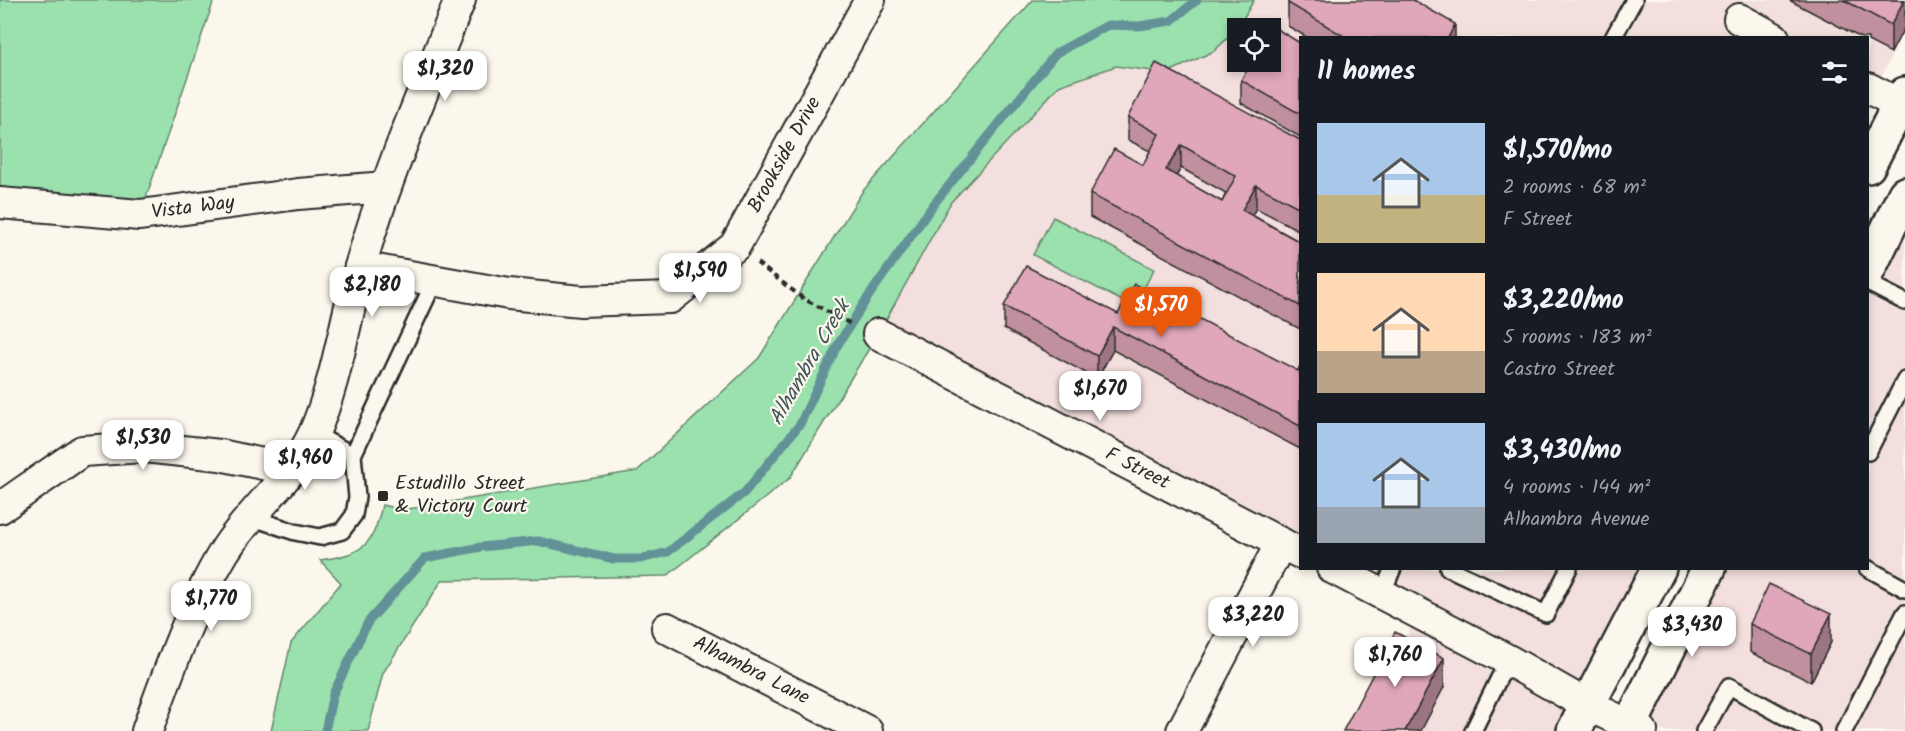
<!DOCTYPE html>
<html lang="en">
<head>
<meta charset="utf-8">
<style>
  body { margin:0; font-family:Kalam,sans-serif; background:#242831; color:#f1f3f6; height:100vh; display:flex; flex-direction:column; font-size:22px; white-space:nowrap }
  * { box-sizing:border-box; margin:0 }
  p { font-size:20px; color:#9ea1a6 }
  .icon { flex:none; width:33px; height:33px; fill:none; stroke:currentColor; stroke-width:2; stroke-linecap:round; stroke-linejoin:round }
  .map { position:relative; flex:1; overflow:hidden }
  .side { position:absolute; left:1299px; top:36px; width:570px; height:534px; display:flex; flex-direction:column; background:#171b24; border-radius:0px; box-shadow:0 3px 9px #0003 }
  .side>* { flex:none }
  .tools { position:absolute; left:1227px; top:18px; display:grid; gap:12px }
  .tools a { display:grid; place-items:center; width:54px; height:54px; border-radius:0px; background:#171b24; box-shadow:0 3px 9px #0003; font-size:30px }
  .price { position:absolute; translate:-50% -51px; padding:0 14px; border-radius:12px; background:#fff; color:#222; font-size:20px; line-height:39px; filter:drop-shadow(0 2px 3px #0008) }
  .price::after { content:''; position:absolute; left:50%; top:36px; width:18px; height:14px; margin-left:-9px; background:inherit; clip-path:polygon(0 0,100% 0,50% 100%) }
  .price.on { background:#ea580c; color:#fff }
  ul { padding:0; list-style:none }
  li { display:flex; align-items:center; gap:18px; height:150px; padding:0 18px }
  li span { display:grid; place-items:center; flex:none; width:168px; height:120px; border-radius:0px; color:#555 }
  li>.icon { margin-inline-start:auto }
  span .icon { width:72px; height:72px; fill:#fffc; stroke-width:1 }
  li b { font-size:26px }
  h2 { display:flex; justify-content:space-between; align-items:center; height:72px; padding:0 18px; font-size:26px }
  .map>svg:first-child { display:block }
</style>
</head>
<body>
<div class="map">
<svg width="1905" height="731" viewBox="0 0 1905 731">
  <rect width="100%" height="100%" fill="#fbf7ec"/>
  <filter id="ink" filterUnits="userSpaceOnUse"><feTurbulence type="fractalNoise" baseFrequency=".0167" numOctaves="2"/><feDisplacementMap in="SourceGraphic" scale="12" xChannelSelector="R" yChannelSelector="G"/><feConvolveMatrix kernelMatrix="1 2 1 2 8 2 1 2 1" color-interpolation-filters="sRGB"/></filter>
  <g filter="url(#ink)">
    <!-- built -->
    <g fill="#f3dfdd">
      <path d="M 1254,0 L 1905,0 L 1905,28 L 1868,104 L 1868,38 L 1300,38 L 1300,553 L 878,334 L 951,202 L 1059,86 L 1116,66 L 1167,73 L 1214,51 L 1237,29 L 1238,62 L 1270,62 L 1270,28 L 1238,28 Z"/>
      <path d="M 1905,194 L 1905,731 L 1642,731 L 1709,569 L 1868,568 L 1868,270 Z"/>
      <path d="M 1332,569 L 1659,569 L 1574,731 L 1358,731 L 1419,613 Z"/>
    </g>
    <!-- green -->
    <g fill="#9be1ae" stroke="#63866c" stroke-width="1.5">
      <path d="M 0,0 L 214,0 L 140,215 L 0,203 Z"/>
      <path d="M 1033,0 L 1254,0 L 1237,29 L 1214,51 L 1167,73 L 1116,66 L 1059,86 L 951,202 L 878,334 L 790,478 L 667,576 L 442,580 L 383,673 L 368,731 L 271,731 L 291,643 L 341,583 L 320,560 C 362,554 373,547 382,505 L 402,510 L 637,471 L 759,358 L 862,192 Z"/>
      <path d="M 1053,217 L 1154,269 L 1134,307 L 1033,255 Z"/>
    </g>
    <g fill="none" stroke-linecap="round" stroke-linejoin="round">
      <!-- stream -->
      <path stroke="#629297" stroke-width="9" d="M 325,731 L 333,694 L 368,622 L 425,558 L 481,547 L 538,541 L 614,559 L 641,559 L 668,552 L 745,492 L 800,424 L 837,346 L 866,300 L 933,205 L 1056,53 L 1108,25 L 1139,26 L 1171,21 L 1197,0"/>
      <defs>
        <g id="service">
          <path d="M 1613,38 L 1634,0"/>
          <path d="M 1868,283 L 1905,302"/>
          <path d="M 313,433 L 353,455"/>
          <path d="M 1868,452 L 1905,380"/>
          <path d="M 250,517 L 295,532 L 320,537 L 342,531 L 354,515 L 357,497 L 353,455 L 434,282"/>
          <path d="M 1448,568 L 1546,614 L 1569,568"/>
          <path d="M 1867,568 L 1905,589"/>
          <path d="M 1382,594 L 1393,568"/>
          <path d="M 1473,731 L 1508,660"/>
          <path d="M 1704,731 L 1729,686 L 1811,731"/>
          <path d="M 1844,731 L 1905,613"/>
        </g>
        <g id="minor">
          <path d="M 1739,19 L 1774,38"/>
          <path d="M 1868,88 L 1905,107"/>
          <path d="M 0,203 L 140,215 L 298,194 L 386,187"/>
          <path d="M 360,267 L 509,294 L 581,301 L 670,298 L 735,246 L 870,0"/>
          <path d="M 878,334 L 1300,553"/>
          <path d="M 0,508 L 82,451 L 144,447 L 220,455 L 291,470"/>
          <path d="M 1332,568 L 1508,660 L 1587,705 L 1642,731"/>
          <path d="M 667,628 L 867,731"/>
          <path d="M 147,731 C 168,673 192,605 224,552 C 250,510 293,479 314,433 C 337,380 344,323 360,267 C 386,176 425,88 460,0"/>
          <path d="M 1182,731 L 1281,543"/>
        </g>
        <g id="secondary">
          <path d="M 1868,166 L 1905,94"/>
          <path d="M 1868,270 L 1905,194"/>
          <path d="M 1574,731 L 1659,568"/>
          <path d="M 1627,731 L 1709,568"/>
        </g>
      </defs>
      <!-- service casing -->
      <use href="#service" stroke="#2b2b2b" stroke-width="20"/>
      <!-- minor casing -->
      <use href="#minor" stroke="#2b2b2b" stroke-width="34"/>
      <!-- secondary casing -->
      <use href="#secondary" stroke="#2b2b2b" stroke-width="38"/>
      <!-- path -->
      <path stroke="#2b2b2b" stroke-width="4" stroke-dasharray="6 4.5" stroke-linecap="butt" d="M 757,263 L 804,299 L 851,324"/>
      <!-- service -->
      <use href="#service" stroke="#fbf7ec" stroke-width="15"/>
      <!-- minor -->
      <use href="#minor" stroke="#fbf7ec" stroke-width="30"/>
      <!-- secondary -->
      <use href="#secondary" stroke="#fbf7ec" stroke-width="33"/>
    </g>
    <!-- wall -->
    <g fill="#c0909f" stroke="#2b2b2b" stroke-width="1.5" fill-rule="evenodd">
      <path d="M 1789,0 L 1905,0 L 1891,53 L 1868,41 L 1868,38 L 1861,38 Z"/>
      <path d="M 1288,3 L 1455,38 L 1308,38 L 1288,26 Z"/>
      <path d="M 1300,43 L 1300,137 L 1241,103 L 1241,80 Z"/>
      <path d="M 1128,117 L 1300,140 L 1300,231 L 1256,208 L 1252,215 L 1300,242 L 1300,329 L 1090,217 L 1090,194 L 1143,165 L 1150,151 L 1128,140 ZM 1181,168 L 1226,193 L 1222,202 L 1176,176 Z"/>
      <path d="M 1004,306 L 1118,314 L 1298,371 L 1300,366 L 1300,449 L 1113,350 L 1097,379 L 1004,329 Z"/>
      <path d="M 1750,624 L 1831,642 L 1811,682 L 1750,652 Z"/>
    </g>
    <!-- shaded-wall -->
    <g fill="#9c7582" stroke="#2b2b2b" stroke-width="1.5">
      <path d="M 1904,0 L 1905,0 L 1905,26 L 1891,53 L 1891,25 Z"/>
      <path d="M 1455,24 L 1455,38 L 1448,38 Z"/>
      <path d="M 1181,145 L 1181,168 L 1166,193 L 1166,170 Z"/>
      <path d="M 1256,185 L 1256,208 L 1242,233 L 1242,210 Z"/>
      <path d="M 1113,327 L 1113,350 L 1097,379 L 1097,356 Z"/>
      <path d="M 1831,614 L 1831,642 L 1811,682 L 1811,654 Z"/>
      <path d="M 1444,658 L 1444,687 L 1421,731 L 1405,731 Z"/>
    </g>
    <!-- building -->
    <g fill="#dfa7b9" stroke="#2b2b2b" stroke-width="1.5" fill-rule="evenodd">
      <path d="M 1289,0 L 1413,0 L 1455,24 L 1448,38 L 1347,38 L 1288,3 Z"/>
      <path d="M 1844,0 L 1904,0 L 1891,25 Z"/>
      <path d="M 1272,26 L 1300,43 L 1300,114 L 1241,80 L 1252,62 L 1270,62 L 1270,29 Z"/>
      <path d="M 1156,63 L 1300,140 L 1300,208 L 1256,185 L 1242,210 L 1300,242 L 1300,306 L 1090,194 L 1114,149 L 1143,165 L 1159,134 L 1128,117 ZM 1181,145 L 1236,176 L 1222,202 L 1166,170 Z"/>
      <path d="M 1026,266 L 1118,314 L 1134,284 L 1298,371 L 1300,366 L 1300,426 L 1113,327 L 1097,356 L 1004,306 Z"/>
      <path d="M 1769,584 L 1831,614 L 1811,654 L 1750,624 Z"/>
      <path d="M 1395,632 L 1444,658 L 1405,731 L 1343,731 Z"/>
    </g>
  </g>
  <!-- markers -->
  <rect fill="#2b2b2b" stroke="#fbf7ec" stroke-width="2" x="377" y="490" width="12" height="12" rx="3"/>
  <g text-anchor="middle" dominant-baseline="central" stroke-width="4.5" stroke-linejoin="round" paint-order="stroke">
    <!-- street labels -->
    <g font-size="20" fill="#2b2b2b" stroke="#fbf7ec">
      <text transform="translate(785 155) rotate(-61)">Brookside Drive</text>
      <text transform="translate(193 208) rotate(-7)">Vista Way</text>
      <text transform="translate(1137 469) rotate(27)">F Street</text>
      <text transform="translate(751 671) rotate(27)">Alhambra Lane</text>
    </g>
    <!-- poi labels -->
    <g font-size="20" fill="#2b2b2b" stroke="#fbf7ec" text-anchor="start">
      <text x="395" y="484">Estudillo Street<tspan x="395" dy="23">&amp; Victory Court</tspan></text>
    </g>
    <!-- water labels -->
    <g font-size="21" font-style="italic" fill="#425658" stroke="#fbf7ec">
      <text transform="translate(810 363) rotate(-60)">Alhambra Creek</text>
    </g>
  </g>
</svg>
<div class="tools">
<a><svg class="icon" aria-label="locate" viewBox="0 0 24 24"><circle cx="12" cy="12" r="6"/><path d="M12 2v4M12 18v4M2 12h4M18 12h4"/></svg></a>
</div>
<b class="price" style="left:445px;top:102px">$1,320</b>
<b class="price" style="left:700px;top:304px">$1,590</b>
<b class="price" style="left:372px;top:318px">$2,180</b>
<b class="price on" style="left:1161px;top:338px">$1,570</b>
<b class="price" style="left:1100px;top:422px">$1,670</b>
<b class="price" style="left:143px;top:471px">$1,530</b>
<b class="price" style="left:305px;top:491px">$1,960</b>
<b class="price" style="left:211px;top:632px">$1,770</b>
<b class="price" style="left:1253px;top:648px">$3,220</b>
<b class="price" style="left:1692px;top:658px">$3,430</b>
<b class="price" style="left:1395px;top:688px">$1,760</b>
<section class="side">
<h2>11 homes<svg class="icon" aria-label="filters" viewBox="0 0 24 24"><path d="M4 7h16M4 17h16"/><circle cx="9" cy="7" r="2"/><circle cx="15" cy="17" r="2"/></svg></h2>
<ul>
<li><span style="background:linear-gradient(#a9c7e8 60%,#c2b280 0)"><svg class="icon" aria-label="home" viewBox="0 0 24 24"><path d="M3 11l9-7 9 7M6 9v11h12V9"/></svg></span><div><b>$1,570/mo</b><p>2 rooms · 68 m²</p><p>F Street</p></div></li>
<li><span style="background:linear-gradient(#ffd9b3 65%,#b9a48a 0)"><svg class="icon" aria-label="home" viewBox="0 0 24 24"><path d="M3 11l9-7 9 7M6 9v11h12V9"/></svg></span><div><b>$3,220/mo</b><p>5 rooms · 183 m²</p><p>Castro Street</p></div></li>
<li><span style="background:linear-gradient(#a9c7e8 70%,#9aa5b1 0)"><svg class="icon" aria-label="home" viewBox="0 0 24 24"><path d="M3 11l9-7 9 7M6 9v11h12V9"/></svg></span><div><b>$3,430/mo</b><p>4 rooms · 144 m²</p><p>Alhambra Avenue</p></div></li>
</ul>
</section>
</div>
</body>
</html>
